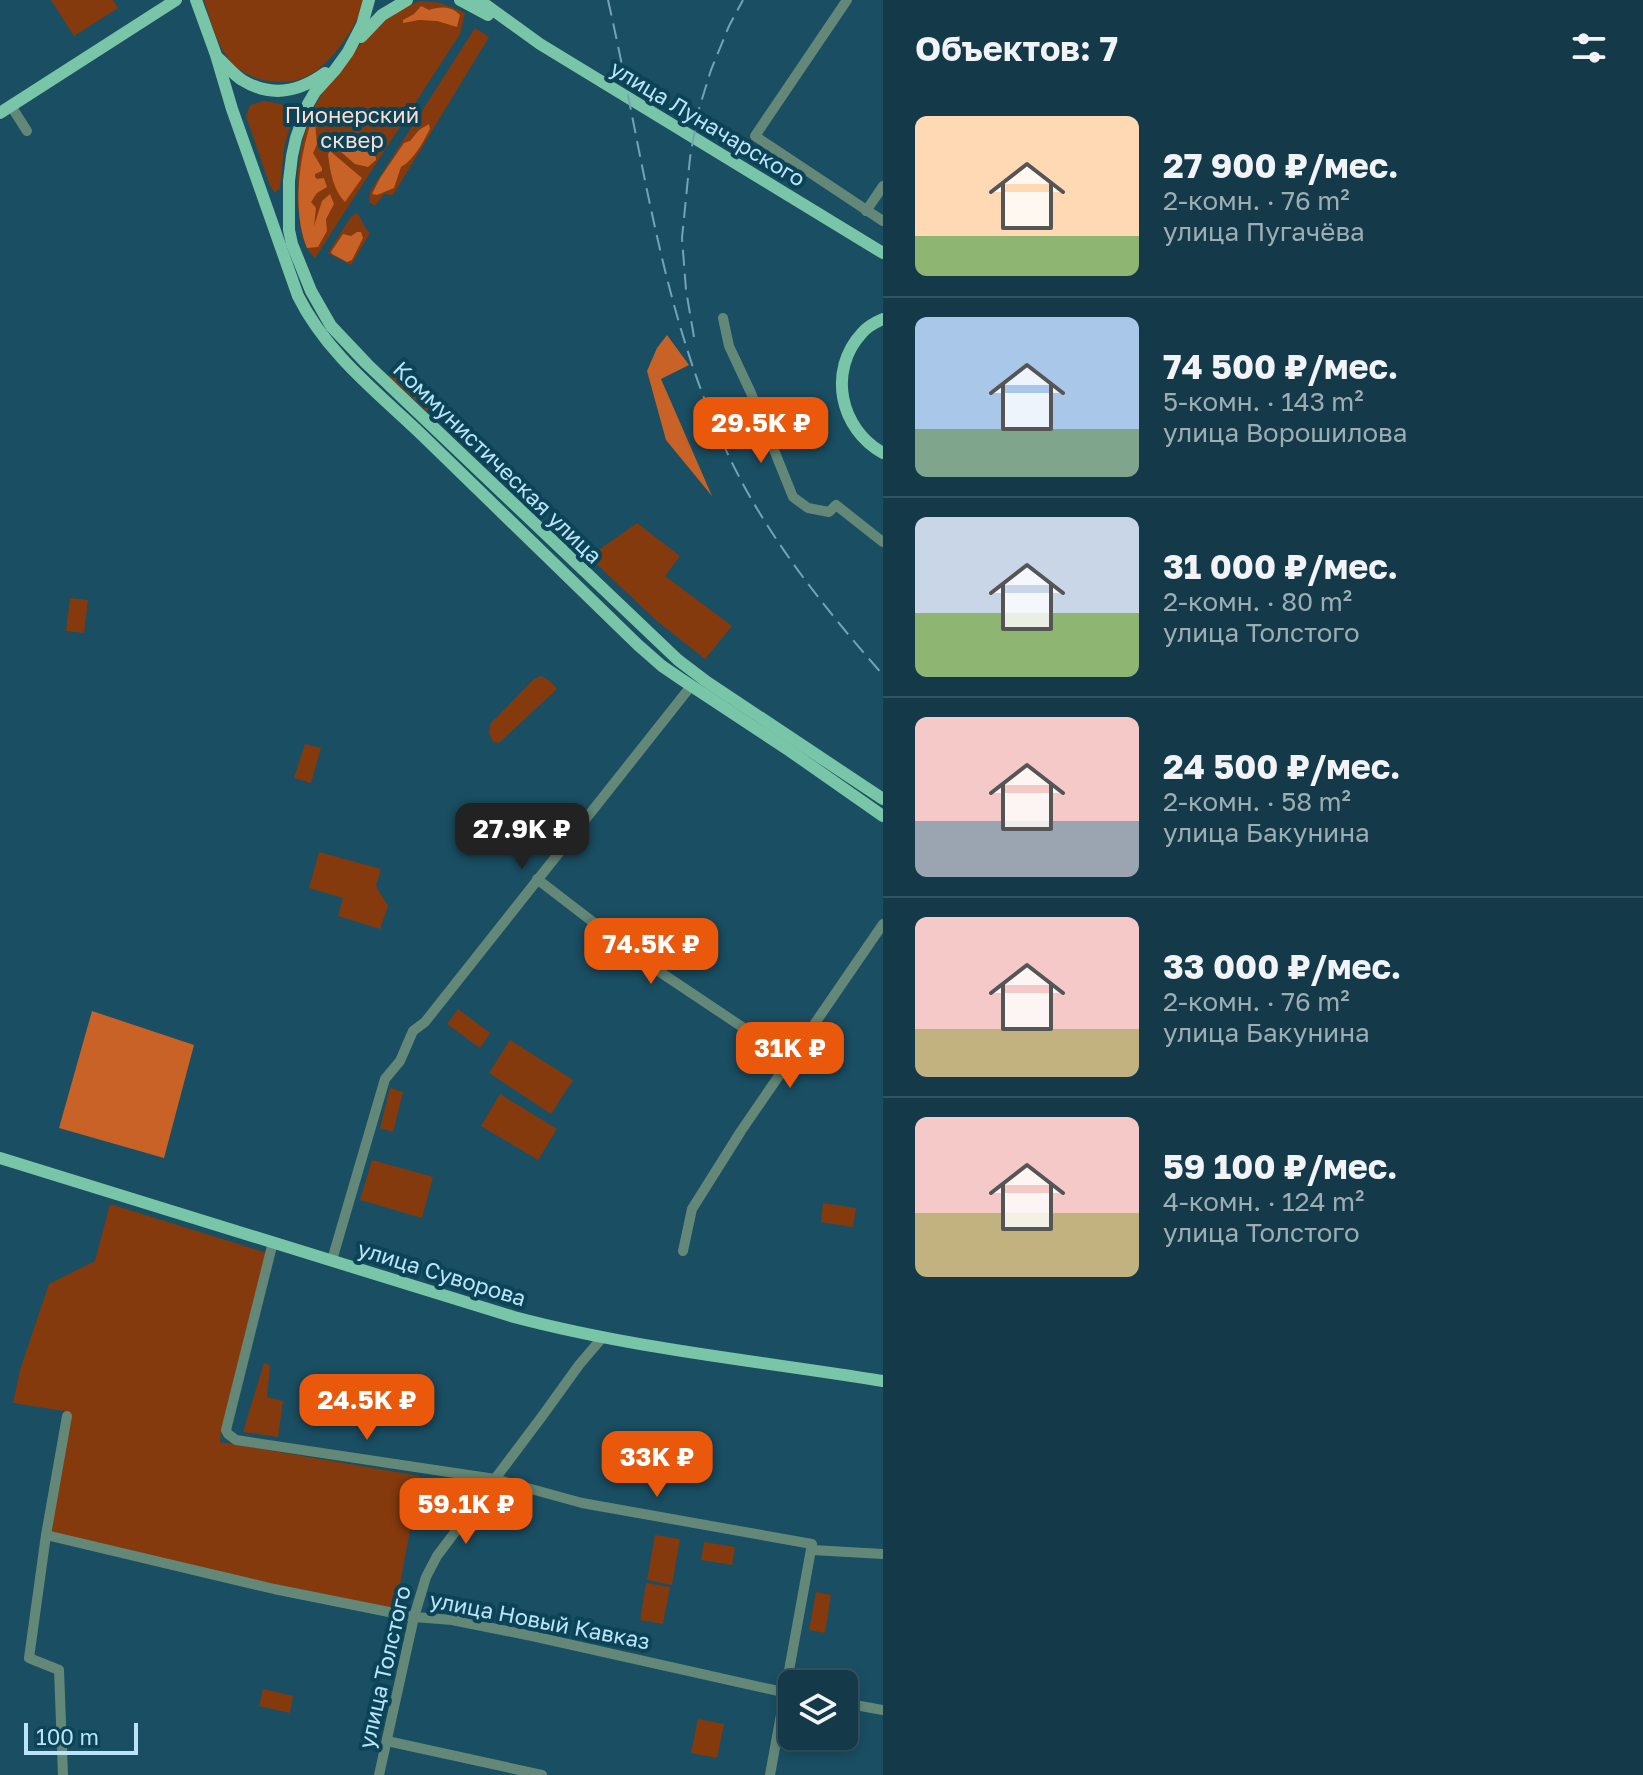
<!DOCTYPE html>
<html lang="ru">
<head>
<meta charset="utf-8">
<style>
  body { margin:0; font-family:"Golos Text",sans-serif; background:#1d4151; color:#f1f3f6; height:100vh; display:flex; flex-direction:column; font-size:30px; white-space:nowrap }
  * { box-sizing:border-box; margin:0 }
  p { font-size:26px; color:#9dadb5 }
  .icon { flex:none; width:44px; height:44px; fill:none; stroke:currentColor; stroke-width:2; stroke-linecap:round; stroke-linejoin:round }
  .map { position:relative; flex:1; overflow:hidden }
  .sheet { display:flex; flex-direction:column; background:#143a4a; width:760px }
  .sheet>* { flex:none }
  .controls { position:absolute; left:778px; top:1670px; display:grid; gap:16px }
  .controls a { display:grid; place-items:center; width:80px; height:80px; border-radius:12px; background:#143a4a; box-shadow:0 4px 12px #0003,0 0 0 2px #335462; font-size:40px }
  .scale { position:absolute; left:24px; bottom:20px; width:114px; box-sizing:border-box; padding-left:8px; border:4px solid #bae5f9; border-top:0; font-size:22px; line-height:28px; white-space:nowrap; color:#bae5f9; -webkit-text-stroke:6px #0c4356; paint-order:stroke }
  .price { position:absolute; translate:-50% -68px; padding:0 18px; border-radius:16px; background:#ea580c; color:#fff; font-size:26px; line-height:52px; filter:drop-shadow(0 2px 4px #0008) }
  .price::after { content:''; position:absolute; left:50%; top:48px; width:24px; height:18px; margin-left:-12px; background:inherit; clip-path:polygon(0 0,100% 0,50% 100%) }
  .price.current { background:#222; color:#fff }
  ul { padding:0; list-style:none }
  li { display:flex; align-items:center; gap:24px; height:200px; padding:0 32px }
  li+li { border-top:2px solid #335462 }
  li span { display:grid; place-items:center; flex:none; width:224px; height:160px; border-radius:12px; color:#555 }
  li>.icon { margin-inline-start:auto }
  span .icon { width:96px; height:96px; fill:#fffc; stroke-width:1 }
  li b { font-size:34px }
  h2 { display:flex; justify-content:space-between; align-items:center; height:96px; padding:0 32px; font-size:34px }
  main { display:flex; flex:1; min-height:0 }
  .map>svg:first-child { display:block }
</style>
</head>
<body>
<main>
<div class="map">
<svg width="883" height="1775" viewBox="0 0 883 1775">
  <rect width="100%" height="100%" fill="#1a4e62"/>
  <!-- green -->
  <g fill="#843a0c">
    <path d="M 51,0 L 113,0 L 118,8 L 74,36 Z"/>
    <path d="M 204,0 L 363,0 C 359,20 350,33 338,49 C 317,75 298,87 263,80 C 251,77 239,71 231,62 C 216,45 211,21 204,0 Z"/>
    <path d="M 422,1 L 441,3 L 463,12 L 465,13 L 460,34 L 315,258 C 302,246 301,231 299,214 C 296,189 297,164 303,140 C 305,129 310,116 315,106 C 333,73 385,6 422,1 Z"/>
    <path d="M 475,28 L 489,37 L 393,195 L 384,194 L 375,206 L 369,202 L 370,192 Z"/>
    <path d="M 263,101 C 275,103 288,103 293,115 L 284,148 L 280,188 L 275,193 L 270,186 L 246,116 L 250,105 Z"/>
    <path d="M 356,213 C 362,217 363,227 370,233 L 351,265 L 328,253 L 350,218 Z"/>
    <path d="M 396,368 L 435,405 L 428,412 L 388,376 Z"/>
    <path d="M 637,523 L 680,556 L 665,576 L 732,626 L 705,659 L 657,621 L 589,557 Z"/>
    <path d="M 70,598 L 88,600 L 84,633 L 66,631 Z"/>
    <path d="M 541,676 L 550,681 L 557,689 L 499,743 L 492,741 L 489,732 L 491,723 L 534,679 Z"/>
    <path d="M 305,744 L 321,748 L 311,783 L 294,778 Z"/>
    <path d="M 319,852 L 381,869 L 376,886 L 388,906 L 380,929 L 338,916 L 343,898 L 309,888 Z"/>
    <path d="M 458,1009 L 490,1033 L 480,1048 L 447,1024 Z"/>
    <path d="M 510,1040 L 573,1080 L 551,1114 L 489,1073 Z"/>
    <path d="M 390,1088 L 403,1092 L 393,1132 L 380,1128 Z"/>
    <path d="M 500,1094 L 557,1129 L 538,1160 L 481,1126 Z"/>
    <path d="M 372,1160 L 433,1177 L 422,1218 L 360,1200 Z"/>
    <path d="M 823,1203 L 856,1208 L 853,1227 L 821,1222 Z"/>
    <path d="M 110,1204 L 267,1253 L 221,1431 L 220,1442 L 420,1476 L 396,1606 L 392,1610 L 274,1588 L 51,1534 L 70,1412 L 13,1403 L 20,1370 L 49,1284 L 95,1261 Z"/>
    <path d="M 264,1363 L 270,1365 L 267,1397 L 283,1401 L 278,1437 L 243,1432 Z"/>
    <path d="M 655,1535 L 680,1539 L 672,1585 L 647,1580 Z"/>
    <path d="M 704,1542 L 735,1547 L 732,1565 L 701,1560 Z"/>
    <path d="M 646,1583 L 670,1587 L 663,1624 L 640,1620 Z"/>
    <path d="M 816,1592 L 831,1595 L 825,1633 L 809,1630 Z"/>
    <path d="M 263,1689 L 293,1696 L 290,1713 L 259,1706 Z"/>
    <path d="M 698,1719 L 724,1724 L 717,1758 L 691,1753 Z"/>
  </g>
  <!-- forest -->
  <g fill="#c96226">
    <path d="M 421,6 L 429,10 C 440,6 452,6 460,15 L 457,27 L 437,21 L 419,20 L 403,23 L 403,20 L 414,14 Z"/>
    <path d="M 317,111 L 321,111 L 323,114 L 315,122 L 317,144 L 313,153 L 322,168 L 322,171 L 315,174 L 315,177 L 317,179 L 324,178 L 327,187 L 317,193 L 311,202 L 316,208 L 314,226 L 322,201 L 330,194 L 334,204 L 326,219 L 327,231 L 318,247 L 307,248 C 291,208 300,152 314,113 Z"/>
    <path d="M 429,124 L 430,129 C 423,142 414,160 401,167 L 394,188 L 377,195 L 372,194 L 380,178 L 404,143 L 410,141 L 419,130 Z"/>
    <path d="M 350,143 L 376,157 L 376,160 L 368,167 L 355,164 L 334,146 L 337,144 Z"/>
    <path d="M 330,151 L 362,178 L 345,202 C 333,190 330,171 328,154 Z"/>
    <path d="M 357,232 L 361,232 L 363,238 L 352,260 L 347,262 L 332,254 L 331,252 L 343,234 L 351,236 Z"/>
    <path d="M 667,335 L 689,365 L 661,379 L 712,496 L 666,440 L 647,371 L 657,348 Z"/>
    <path d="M 92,1011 L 194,1045 L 164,1158 L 59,1128 Z"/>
  </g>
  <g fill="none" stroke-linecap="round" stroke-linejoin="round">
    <!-- minor -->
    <g stroke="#638878" stroke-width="10">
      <path d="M 847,0 L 755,136 L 883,221"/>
      <path d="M 11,106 L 27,131"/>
      <path d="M 866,211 L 883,186"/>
      <path d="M 723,318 L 729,346 L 751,393 L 793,497 L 808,508 L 829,512 L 836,505 L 883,542"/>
      <path d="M 537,879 L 645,962 L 790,1059"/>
      <path d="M 273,1242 L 226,1430 L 228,1434 L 236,1440 L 495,1479 L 582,1503 L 812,1544 L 770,1775"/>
      <path d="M 683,1251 L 692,1209 L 741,1131 L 883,924"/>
      <path d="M 332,1260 L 385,1079 L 400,1061 L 413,1031 L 425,1022 L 691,686"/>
      <path d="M 46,1535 L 274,1589 L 414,1617 L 452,1620 L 532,1636 L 792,1694"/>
      <path d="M 812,1550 L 883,1554"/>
      <path d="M 844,1703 L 883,1710"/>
      <path d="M 387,1741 L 542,1775"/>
      <path d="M 63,1775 L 59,1670 L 29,1658 L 46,1535 L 67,1416"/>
      <path d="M 379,1775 L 414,1617 L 426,1577 L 437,1556 L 543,1415 L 579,1365 L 602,1338"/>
    </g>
    <!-- major -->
    <g stroke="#78c6a7" stroke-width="12">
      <path d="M 196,0 L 216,55 L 232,109 L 298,296 C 327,354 377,392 423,436 C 495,506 566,575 638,645 L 662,666 L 681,679 L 790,751 L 883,816"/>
      <path d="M 369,0 L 362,25 L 348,52 L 335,70 L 315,92 L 308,104 L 296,138 L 292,156 L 289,181 L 289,230 L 292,244 L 311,291 L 331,326 L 367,364 L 678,660 L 707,682 L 883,799"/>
      <path d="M 460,0 L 488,15"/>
      <path d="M 479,0 L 540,44 L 883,253"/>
      <path d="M 361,37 L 382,15 L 407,0"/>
      <path d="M 218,58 C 226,65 233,74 242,80 C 271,98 299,92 325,73"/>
      <path d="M 0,113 L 176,0"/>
      <path d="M 883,319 C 876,322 867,327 862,333 C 827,371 840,429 883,453"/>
      <path d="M 0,1158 L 514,1317 C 635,1349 760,1361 883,1381"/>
    </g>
    <!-- rail -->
    <g stroke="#74a3b7" stroke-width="2" stroke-dasharray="16 8" stroke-linecap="butt">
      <path d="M 608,0 C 646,166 664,344 749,495 C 786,560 834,619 883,675"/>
      <path d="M 694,337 L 686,290 L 682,238 L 690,158 L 698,112 L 711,70 L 729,26 L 743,0"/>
    </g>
  </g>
  <g text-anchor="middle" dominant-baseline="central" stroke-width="8" stroke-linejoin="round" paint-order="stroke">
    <!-- park labels -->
    <g font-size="22" fill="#faded1" stroke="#0c4356">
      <text x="352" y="114">Пионерский<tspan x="352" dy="25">сквер</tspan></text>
    </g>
    <!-- street labels -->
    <g font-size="22" fill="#bae5f9" stroke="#0c4356">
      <text transform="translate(708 123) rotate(31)">улица Луначарского</text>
      <text transform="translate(498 462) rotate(44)">Коммунистическая улица</text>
      <text transform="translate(442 1273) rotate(17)">улица Суворова</text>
      <text transform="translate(540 1620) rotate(11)">улица Новый Кавказ</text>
      <text transform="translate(384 1667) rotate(-77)">улица Толстого</text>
    </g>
  </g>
</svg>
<div class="controls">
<a><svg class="icon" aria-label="layers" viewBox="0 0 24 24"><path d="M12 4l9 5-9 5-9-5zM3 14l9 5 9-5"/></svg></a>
</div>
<div class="scale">100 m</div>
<b class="price" style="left:761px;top:465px">29.5K ₽</b>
<b class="price current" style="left:522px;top:871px">27.9K ₽</b>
<b class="price" style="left:651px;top:986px">74.5K ₽</b>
<b class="price" style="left:790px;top:1090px">31K ₽</b>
<b class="price" style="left:367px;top:1442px">24.5K ₽</b>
<b class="price" style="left:657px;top:1499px">33K ₽</b>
<b class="price" style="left:466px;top:1546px">59.1K ₽</b>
</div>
<section class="sheet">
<h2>Объектов: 7<svg class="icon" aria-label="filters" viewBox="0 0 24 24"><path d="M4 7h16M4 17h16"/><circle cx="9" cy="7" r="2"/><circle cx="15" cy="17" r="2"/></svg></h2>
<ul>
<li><span style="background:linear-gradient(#ffd9b3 75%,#8fb573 0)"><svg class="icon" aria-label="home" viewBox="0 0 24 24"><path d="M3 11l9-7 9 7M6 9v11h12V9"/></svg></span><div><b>27 900 ₽/мес.</b><p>2-комн. · 76 m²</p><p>улица Пугачёва</p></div></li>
<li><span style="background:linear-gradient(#a9c7e8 70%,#7fa58c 0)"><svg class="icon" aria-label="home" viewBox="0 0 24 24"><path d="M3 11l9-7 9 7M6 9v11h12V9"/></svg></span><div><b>74 500 ₽/мес.</b><p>5-комн. · 143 m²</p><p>улица Ворошилова</p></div></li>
<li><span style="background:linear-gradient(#c9d6e8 60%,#8fb573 0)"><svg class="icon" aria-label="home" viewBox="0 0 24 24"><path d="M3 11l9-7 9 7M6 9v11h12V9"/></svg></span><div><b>31 000 ₽/мес.</b><p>2-комн. · 80 m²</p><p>улица Толстого</p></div></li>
<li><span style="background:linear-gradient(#f6c9c9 65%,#9aa5b1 0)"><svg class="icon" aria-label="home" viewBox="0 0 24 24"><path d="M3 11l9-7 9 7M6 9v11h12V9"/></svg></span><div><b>24 500 ₽/мес.</b><p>2-комн. · 58 m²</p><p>улица Бакунина</p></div></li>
<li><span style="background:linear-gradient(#f6c9c9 70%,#c2b280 0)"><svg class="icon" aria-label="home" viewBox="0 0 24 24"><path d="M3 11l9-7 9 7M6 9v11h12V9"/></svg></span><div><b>33 000 ₽/мес.</b><p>2-комн. · 76 m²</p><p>улица Бакунина</p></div></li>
<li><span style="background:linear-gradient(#f6c9c9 60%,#c2b280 0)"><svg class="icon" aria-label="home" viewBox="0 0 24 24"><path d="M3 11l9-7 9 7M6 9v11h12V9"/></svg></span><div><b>59 100 ₽/мес.</b><p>4-комн. · 124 m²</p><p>улица Толстого</p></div></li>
</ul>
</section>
</main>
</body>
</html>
